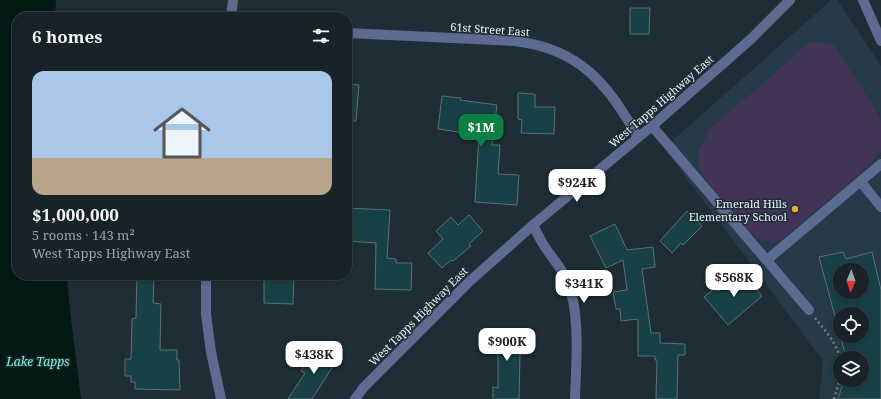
<!DOCTYPE html>
<html lang="en">
<head>
<meta charset="utf-8">
<style>
  body { margin:0; font-family:"Noto Serif",serif; background:#242f35; color:#f1f3f6; height:100vh; display:flex; flex-direction:column; font-size:15px; white-space:nowrap }
  * { box-sizing:border-box; margin:0 }
  p { font-size:13px; color:#9ea4a8 }
  .icon { flex:none; width:22px; height:22px; fill:none; stroke:currentColor; stroke-width:2; stroke-linecap:round; stroke-linejoin:round }
  .map { position:relative; flex:1; overflow:hidden }
  .sheet { position:absolute; left:12px; top:12px; width:340px; height:268px; display:flex; flex-direction:column; background:#172229; border-radius:16px; box-shadow:0 2px 6px #0003,0 0 0 1px #363f46 }
  .sheet>* { flex:none }
  .needle { width:26px; rotate:182deg }
  .controls { position:absolute; left:833px; top:263px; display:grid; gap:8px }
  .controls a { display:grid; place-items:center; width:36px; height:36px; border-radius:50%; background:#172229; box-shadow:0 2px 6px #0003,0 0 0 1px #363f46; font-size:20px }
  .price { position:absolute; translate:-50% -34px; padding:0 9px; border-radius:8px; background:#fff; color:#222; font-size:13px; line-height:26px; filter:drop-shadow(0 1px 2px #0008) }
  .price::after { content:''; position:absolute; left:50%; top:24px; width:12px; height:9px; margin-left:-6px; background:inherit; clip-path:polygon(0 0,100% 0,50% 100%) }
  .price.active { background:#0b8043; color:#fff }
  ul { padding:0; list-style:none }
  li { display:grid; align-content:center; gap:8px; height:212px; padding:0 20px }
  li+li { border-top:1px solid #363f46 }
  li span { display:grid; place-items:center; height:124px; border-radius:12px; color:#555 }
  li>.icon { margin-inline-start:auto }
  span .icon { width:72px; height:72px; fill:#fffc; stroke-width:1 }
  li b { font-size:17px }
  h2 { display:flex; justify-content:space-between; align-items:center; height:48px; padding:0 20px; font-size:17px }
  .map>svg:first-child { display:block }
</style>
</head>
<body>
<div class="map">
<svg width="881" height="399" viewBox="0 0 881 399">
  <rect width="100%" height="100%" fill="#1f2d37"/>
  <!-- built -->
  <path fill="#263a48" fill-rule="evenodd" d="M 831,0 L 837,0 L 881,66 L 881,399 L 819,399 L 823,361 L 664,148 ZM 840,270 L 862,270 L 862,292 L 840,292 ZM 840,314 L 862,314 L 862,336 L 840,336 ZM 840,358 L 862,358 L 862,380 L 840,380 Z"/>
  <!-- green -->
  <path fill="#413455" d="M 810,42 L 833,44 L 871,102 L 881,120 L 881,151 L 865,169 L 789,233 L 780,240 L 772,243 L 757,238 L 731,218 L 699,169 L 699,149 L 711,128 Z"/>
  <!-- water -->
  <path fill="#031914" d="M 0,0 L 56,0 L 55,17 L 17,17 L 17,275 L 67,275 L 70,312 L 81,399 L 0,399 Z"/>
  <!-- building -->
  <g fill="#184147" stroke="#5c7275" fill-rule="evenodd">
    <path d="M 630,8 L 650,8 L 649,34 L 630,34 Z"/>
    <path d="M 347,84 L 359,85 L 356,121 L 347,121 Z"/>
    <path d="M 518,93 L 535,94 L 535,107 L 555,107 L 554,134 L 521,133 L 522,120 L 518,119 Z"/>
    <path d="M 442,96 L 461,98 L 460,100 L 497,105 L 492,145 L 500,145 L 498,174 L 519,175 L 517,205 L 475,202 L 479,135 L 438,129 Z"/>
    <path d="M 347,208 L 390,210 L 387,258 L 396,259 L 396,263 L 412,263 L 411,290 L 375,289 L 376,243 L 347,241 Z"/>
    <path d="M 687,211 L 702,226 L 683,245 L 681,243 L 672,253 L 660,241 Z"/>
    <path d="M 469,215 L 483,231 L 469,244 L 471,246 L 453,261 L 451,260 L 442,268 L 428,253 L 443,239 L 436,231 L 451,217 L 458,225 Z"/>
    <path d="M 615,224 L 627,250 L 653,247 L 655,267 L 642,269 L 651,333 L 660,333 L 660,343 L 685,344 L 685,355 L 678,355 L 677,399 L 656,399 L 657,360 L 655,360 L 655,356 L 638,356 L 638,319 L 621,321 L 620,309 L 616,309 L 613,292 L 627,290 L 623,260 L 606,268 L 590,236 Z"/>
    <path d="M 843,252 L 846,259 L 872,252 L 881,290 L 881,399 L 838,399 L 844,380 L 863,380 L 862,358 L 857,358 L 856,354 L 846,357 L 819,257 ZM 840,270 L 862,270 L 862,292 L 840,292 ZM 840,314 L 862,314 L 862,336 L 840,336 Z"/>
    <path d="M 741,271 L 762,296 L 728,325 L 704,297 L 715,288 L 718,291 Z"/>
    <path d="M 137,275 L 154,275 L 153,303 L 161,304 L 160,350 L 177,350 L 177,360 L 179,360 L 180,390 L 135,389 L 135,382 L 131,382 L 131,376 L 125,376 L 125,359 L 131,359 L 132,319 L 136,318 Z"/>
    <path d="M 266,275 L 294,275 L 293,304 L 264,303 L 264,278 L 266,278 Z"/>
    <path d="M 498,333 L 527,333 L 527,354 L 520,354 L 519,399 L 493,399 L 493,387 L 498,388 L 498,350 L 483,350 L 484,334 L 498,334 Z"/>
    <path d="M 316,347 L 337,360 L 312,399 L 288,399 L 305,373 L 301,371 Z"/>
  </g>
  <g fill="none" stroke-linecap="round" stroke-linejoin="round">
    <!-- path -->
    <g stroke="#748088" stroke-width="2.5" stroke-dasharray="2 3" stroke-linecap="butt">
      <path d="M 815,318 C 824,329 837,344 840,358"/>
      <path d="M 834,399 L 840,379"/>
    </g>
    <!-- minor -->
    <g stroke="#5e6b91" stroke-width="10">
      <path d="M 863,0 L 881,41"/>
      <path d="M 231,17 L 233,0"/>
      <path d="M 347,33 L 515,41 C 581,49 607,84 638,137"/>
      <path d="M 652,126 L 809,310"/>
      <path d="M 861,182 L 881,207"/>
      <path d="M 533,225 C 536,232 540,238 543,244 C 551,257 561,267 567,280 C 581,313 576,364 575,399"/>
      <path d="M 767,260 L 881,164"/>
      <path d="M 206,275 L 206,314 L 211,352 L 221,399"/>
      <path d="M 355,399 L 364,387 L 470,281 L 533,225 L 652,126 L 751,39 L 790,0"/>
    </g>
  </g>
  <!-- markers -->
  <circle fill="#e1af34" stroke="#1f2d37" stroke-width="1.5" cx="795" cy="209" r="4"/>
  <g text-anchor="middle" dominant-baseline="central" stroke-width="3" stroke-linejoin="round" paint-order="stroke">
    <!-- street labels -->
    <g font-size="11" fill="#ecf5fc" stroke="#1f2d37">
      <text transform="translate(490 29) rotate(4)">61st Street East</text>
      <text transform="translate(661 101) rotate(-41)">West Tapps Highway East</text>
      <text transform="translate(418 316) rotate(-45)">West Tapps Highway East</text>
    </g>
    <!-- poi labels -->
    <g font-size="11" fill="#ecf5fc" stroke="#1f2d37" text-anchor="end">
      <text x="787" y="203">Emerald Hills<tspan x="787" dy="13">Elementary School</tspan></text>
    </g>
    <!-- water labels -->
    <g font-size="12" font-style="italic" fill="#81efd7" stroke="#1f2d37">
      <text x="38" y="361">Lake Tapps</text>
    </g>
  </g>
</svg>
<div class="controls">
<a><svg class="needle" viewBox="-14 -14 28 28"><path d="M0-13l5 13h-10z" fill="#e53935"/><path d="M0 13l5-13h-10z" fill="#9ea4a8"/></svg></a>
<a><svg class="icon" aria-label="locate" viewBox="0 0 24 24"><circle cx="12" cy="12" r="6"/><path d="M12 2v4M12 18v4M2 12h4M18 12h4"/></svg></a>
<a><svg class="icon" aria-label="layers" viewBox="0 0 24 24"><path d="M12 4l9 5-9 5-9-5zM3 14l9 5 9-5"/></svg></a>
</div>
<b class="price active" style="left:481px;top:148px">$1M</b>
<b class="price" style="left:577px;top:203px">$924K</b>
<b class="price" style="left:734px;top:298px">$568K</b>
<b class="price" style="left:584px;top:304px">$341K</b>
<b class="price" style="left:507px;top:362px">$900K</b>
<b class="price" style="left:314px;top:375px">$438K</b>
<section class="sheet">
<h2>6 homes<svg class="icon" aria-label="filters" viewBox="0 0 24 24"><path d="M4 7h16M4 17h16"/><circle cx="9" cy="7" r="2"/><circle cx="15" cy="17" r="2"/></svg></h2>
<ul>
<li><span style="background:linear-gradient(#a9c7e8 70%,#b9a48a 0)"><svg class="icon" aria-label="home" viewBox="0 0 24 24"><path d="M3 11l9-7 9 7M6 9v11h12V9"/></svg></span><div><b>$1,000,000</b><p>5 rooms · 143 m²</p><p>West Tapps Highway East</p></div></li>
</ul>
</section>
</div>
</body>
</html>
